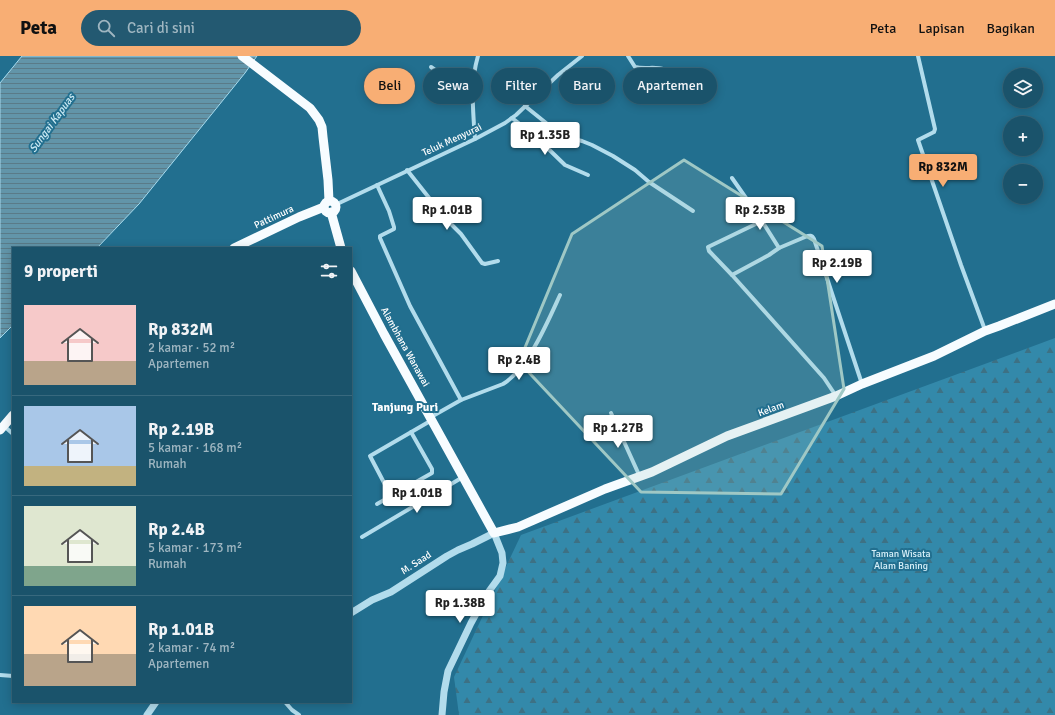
<!DOCTYPE html>
<html lang="id">
<head>
<meta charset="utf-8">
<style>
  body { margin:0; font-family:Signika,sans-serif; background:#235971; color:#f1f3f6; height:100vh; display:flex; flex-direction:column; font-size:15px; white-space:nowrap }
  * { box-sizing:border-box; margin:0 }
  p { font-size:13px; color:#9fb6c1 }
  .icon { flex:none; width:22px; height:22px; fill:none; stroke:currentColor; stroke-width:2; stroke-linecap:round; stroke-linejoin:round }
  .map { position:relative; flex:1; overflow:hidden }
  .panel { position:absolute; left:12px; top:191px; width:340px; height:456px; display:flex; flex-direction:column; background:#1a536b; border-radius:0px; box-shadow:0 2px 10px #0003,0 0 0 1px #38697e }
  .panel>* { flex:none }
  .banner { position:absolute; left:364px; top:12px; width:380px; height:36px; display:flex; gap:8px }
  .tools { position:absolute; left:1003px; top:12px; display:grid; gap:8px }
  .tools a { display:grid; place-items:center; width:40px; height:40px; border-radius:50%; background:#1a536b; box-shadow:0 2px 10px #0003,0 0 0 1px #38697e; font-size:20px }
  .price { position:absolute; translate:-50% -34px; padding:0 9px; border-radius:4px; background:#fff; color:#222; font-size:13px; line-height:26px; filter:drop-shadow(0 1px 2px #0008) }
  .price::after { content:''; position:absolute; left:50%; top:24px; width:12px; height:9px; margin-left:-6px; background:inherit; clip-path:polygon(0 0,100% 0,50% 100%) }
  .price.active { background:#f8ae74; color:#111 }
  ul { padding:0; list-style:none }
  li { display:flex; align-items:center; gap:12px; height:100px; padding:0 12px }
  li+li { border-top:1px solid #38697e }
  li span { display:grid; place-items:center; flex:none; width:112px; height:80px; border-radius:0px; color:#555 }
  li>.icon { margin-inline-start:auto }
  span .icon { width:48px; height:48px; fill:#fffc; stroke-width:1 }
  li b { font-size:17px }
  h2 { display:flex; justify-content:space-between; align-items:center; height:48px; padding:0 12px; font-size:17px }
  .chip { padding:0 14px; border-radius:18px; background:#1a536b; box-shadow:0 2px 10px #0003,0 0 0 1px #38697e; font-size:14px; line-height:36px }
  .chip.active { background:#f8ae74; color:#111 }
  header { display:flex; align-items:center; gap:24px; box-sizing:border-box; height:56px; padding:0 20px; background:#f8ae74; color:#111 }
  header strong { font-size:19px }
  nav { display:flex; gap:22px; margin-inline-start:auto; font-size:14px }
  .search { width:280px; height:36px; background:#235971; display:flex; align-items:center; gap:10px; box-sizing:border-box; padding:0 14px; border-radius:22px; color:#9fb6c1; font-size:15px }
  .map>svg:first-child { display:block }
</style>
</head>
<body>
<header>
<strong>Peta</strong>
<div class="search"><svg class="icon" aria-label="search" viewBox="0 0 24 24"><circle cx="10" cy="10" r="6"/><path d="M15 15l6 6"/></svg>Cari di sini</div>
<nav><a>Peta</a><a>Lapisan</a><a>Bagikan</a></nav>
</header>
<div class="map">
<svg width="1055" height="659" viewBox="0 0 1055 659">
  <defs>
    <pattern id="forest-firs" width="22" height="20" patternUnits="userSpaceOnUse"><rect width="22" height="20" fill="#3389aa"/><path d="M5 1l3.5 6h-7zM16 11l3.5 6h-7z" fill="#3d7184"/></pattern>
    <pattern id="water-rules" width="6" height="5" patternUnits="userSpaceOnUse"><rect width="6" height="5" fill="#6295a9"/><path d="M0 2.5h6" fill="none" stroke="#5a7b88"/></pattern>
  </defs>
  <rect width="100%" height="100%" fill="#226f8f"/>
  <!-- forest -->
  <path fill="url(#forest-firs)" d="M 1055,282 L 1055,659 L 459,659 L 454,621 L 521,479 Z"/>
  <!-- water -->
  <path fill="url(#water-rules)" stroke="#a6daed" d="M 22,0 L 257,0 L 245,17 L 139,148 L 97,192 L 13,192 L 13,269 L 0,282 L 0,27 Z"/>
  <g fill="none" stroke-linecap="round" stroke-linejoin="round">
    <!-- minor -->
    <g stroke="#b2dcec" stroke-width="4">
      <path d="M 628,0 L 635,11 C 650,15 670,4 670,28"/>
      <path d="M 918,0 L 935,73 L 934,76 L 918,84 L 961,209 L 985,274"/>
      <path d="M 431,11 L 473,41"/>
      <path d="M 525,50 L 556,75 L 569,82 L 582,85 L 592,89 L 613,100 L 635,114 L 649,126 L 693,155"/>
      <path d="M 512,62 L 534,79 L 565,109 L 588,119"/>
      <path d="M 475,83 C 473,55 470,27 478,0"/>
      <path d="M 407,114 L 445,162 L 461,178 L 482,207 L 485,208 L 498,205"/>
      <path d="M 732,122 L 762,165 L 708,191 L 709,195 L 732,219"/>
      <path d="M 377,129 L 389,155 L 394,171 L 394,173 L 380,180 L 380,182 L 410,250 L 461,344"/>
      <path d="M 335,149 L 475,83 L 505,67 L 516,59 L 558,19 L 582,0"/>
      <path d="M 762,165 L 779,192"/>
      <path d="M 836,340 L 824,322 L 732,219 L 769,199 L 779,192 L 805,181 C 810,179 812,179 814,183 L 862,328"/>
      <path d="M 611,357 L 640,421"/>
      <path d="M 431,361 L 461,344 L 503,328 C 528,313 548,265 560,239"/>
      <path d="M 4,370 L 13,378"/>
      <path d="M 391,440 L 370,400 L 432,364"/>
      <path d="M 377,448 L 432,417 L 432,413 L 411,376"/>
      <path d="M 362,481 L 463,421"/>
      <path d="M 0,619 L 13,620"/>
      <path d="M 285,646 L 292,654 L 299,659"/>
    </g>
    <!-- tertiary -->
    <g stroke="#b2dcec" stroke-width="7">
      <path d="M 351,557 L 372,544 L 391,536 L 447,500 L 458,494 L 472,488 L 494,477 L 502,497 L 503,507 L 500,520 L 487,538 L 471,567 L 448,615 L 444,636 L 442,659"/>
      <path d="M 147,659 L 156,646"/>
    </g>
    <!-- primary -->
    <g stroke="#f7fcff" stroke-width="9">
      <path d="M 242,0 L 310,52 L 319,64 L 322,71 L 323,81 L 328,124 L 329,145"/>
      <circle cx="330" cy="151" r="6"/>
      <path d="M 331,156 L 341,192"/>
      <path d="M 234,192 L 299,161 L 324,151"/>
      <path d="M 351,215 L 384,278 L 494,477 L 518,471 L 605,433 L 652,416 L 727,380 L 836,340 L 862,328 L 934,300 L 985,275 L 999,270 L 1055,248"/>
      <path d="M 0,374 L 13,359"/>
    </g>
  </g>
  <!-- marked area -->
  <path fill="#9fc8c5" fill-opacity="0.2" stroke="#9fc8c5" stroke-width="3" stroke-linejoin="round" d="M 684,104 L 822,190 L 844,333 L 781,438 L 641,436 L 519,306 L 572,178 Z"/>
  <g text-anchor="middle" dominant-baseline="central" stroke-width="4" stroke-linejoin="round" paint-order="stroke">
    <!-- street labels -->
    <g font-size="10" fill="#fff" stroke="#226f8f">
      <text transform="translate(452 84) rotate(-25)">Teluk Menyurai</text>
      <text transform="translate(274 161) rotate(-25)">Pattimura</text>
      <text transform="translate(405 291) rotate(61)">Alambhana Wanawai</text>
      <text transform="translate(771 353) rotate(-20)">Kelam</text>
      <text transform="translate(416 507) rotate(-33)">M. Saad</text>
    </g>
    <!-- park labels -->
    <g font-size="10" fill="#d7f0f9" stroke="#226f8f">
      <text x="901" y="498">Taman Wisata<tspan x="901" dy="12">Alam Baning</tspan></text>
    </g>
    <!-- water labels -->
    <g font-size="11" font-style="italic" fill="#ceecf6" stroke="#226f8f">
      <text transform="translate(52 67) rotate(-54)">Sungai Kapuas</text>
    </g>
    <!-- quarter labels -->
    <g font-size="12" font-weight="bold" fill="#fff" stroke="#226f8f">
      <text x="405" y="351">Tanjung Puri</text>
    </g>
  </g>
</svg>
<div class="tools">
<a><svg class="icon" aria-label="layers" viewBox="0 0 24 24"><path d="M12 4l9 5-9 5-9-5zM3 14l9 5 9-5"/></svg></a>
<a>+</a>
<a>−</a>
</div>
<b class="price" style="left:545px;top:100px">Rp 1.35B</b>
<b class="price active" style="left:943px;top:132px">Rp 832M</b>
<b class="price" style="left:447px;top:175px">Rp 1.01B</b>
<b class="price" style="left:760px;top:175px">Rp 2.53B</b>
<b class="price" style="left:837px;top:228px">Rp 2.19B</b>
<b class="price" style="left:519px;top:325px">Rp 2.4B</b>
<b class="price" style="left:618px;top:393px">Rp 1.27B</b>
<b class="price" style="left:417px;top:458px">Rp 1.01B</b>
<b class="price" style="left:460px;top:568px">Rp 1.38B</b>
<div class="banner">
<a class="chip active">Beli</a>
<a class="chip">Sewa</a>
<a class="chip">Filter</a>
<a class="chip">Baru</a>
<a class="chip">Apartemen</a>
</div>
<section class="panel">
<h2>9 properti<svg class="icon" aria-label="filters" viewBox="0 0 24 24"><path d="M4 7h16M4 17h16"/><circle cx="9" cy="7" r="2"/><circle cx="15" cy="17" r="2"/></svg></h2>
<ul>
<li><span style="background:linear-gradient(#f6c9c9 70%,#b9a48a 0)"><svg class="icon" aria-label="home" viewBox="0 0 24 24"><path d="M3 11l9-7 9 7M6 9v11h12V9"/></svg></span><div><b>Rp 832M</b><p>2 kamar · 52 m²</p><p>Apartemen</p></div></li>
<li><span style="background:linear-gradient(#a9c7e8 75%,#c2b280 0)"><svg class="icon" aria-label="home" viewBox="0 0 24 24"><path d="M3 11l9-7 9 7M6 9v11h12V9"/></svg></span><div><b>Rp 2.19B</b><p>5 kamar · 168 m²</p><p>Rumah</p></div></li>
<li><span style="background:linear-gradient(#dfe7d0 75%,#7fa58c 0)"><svg class="icon" aria-label="home" viewBox="0 0 24 24"><path d="M3 11l9-7 9 7M6 9v11h12V9"/></svg></span><div><b>Rp 2.4B</b><p>5 kamar · 173 m²</p><p>Rumah</p></div></li>
<li><span style="background:linear-gradient(#ffd9b3 60%,#b9a48a 0)"><svg class="icon" aria-label="home" viewBox="0 0 24 24"><path d="M3 11l9-7 9 7M6 9v11h12V9"/></svg></span><div><b>Rp 1.01B</b><p>2 kamar · 74 m²</p><p>Apartemen</p></div></li>
</ul>
</section>
</div>
</body>
</html>
